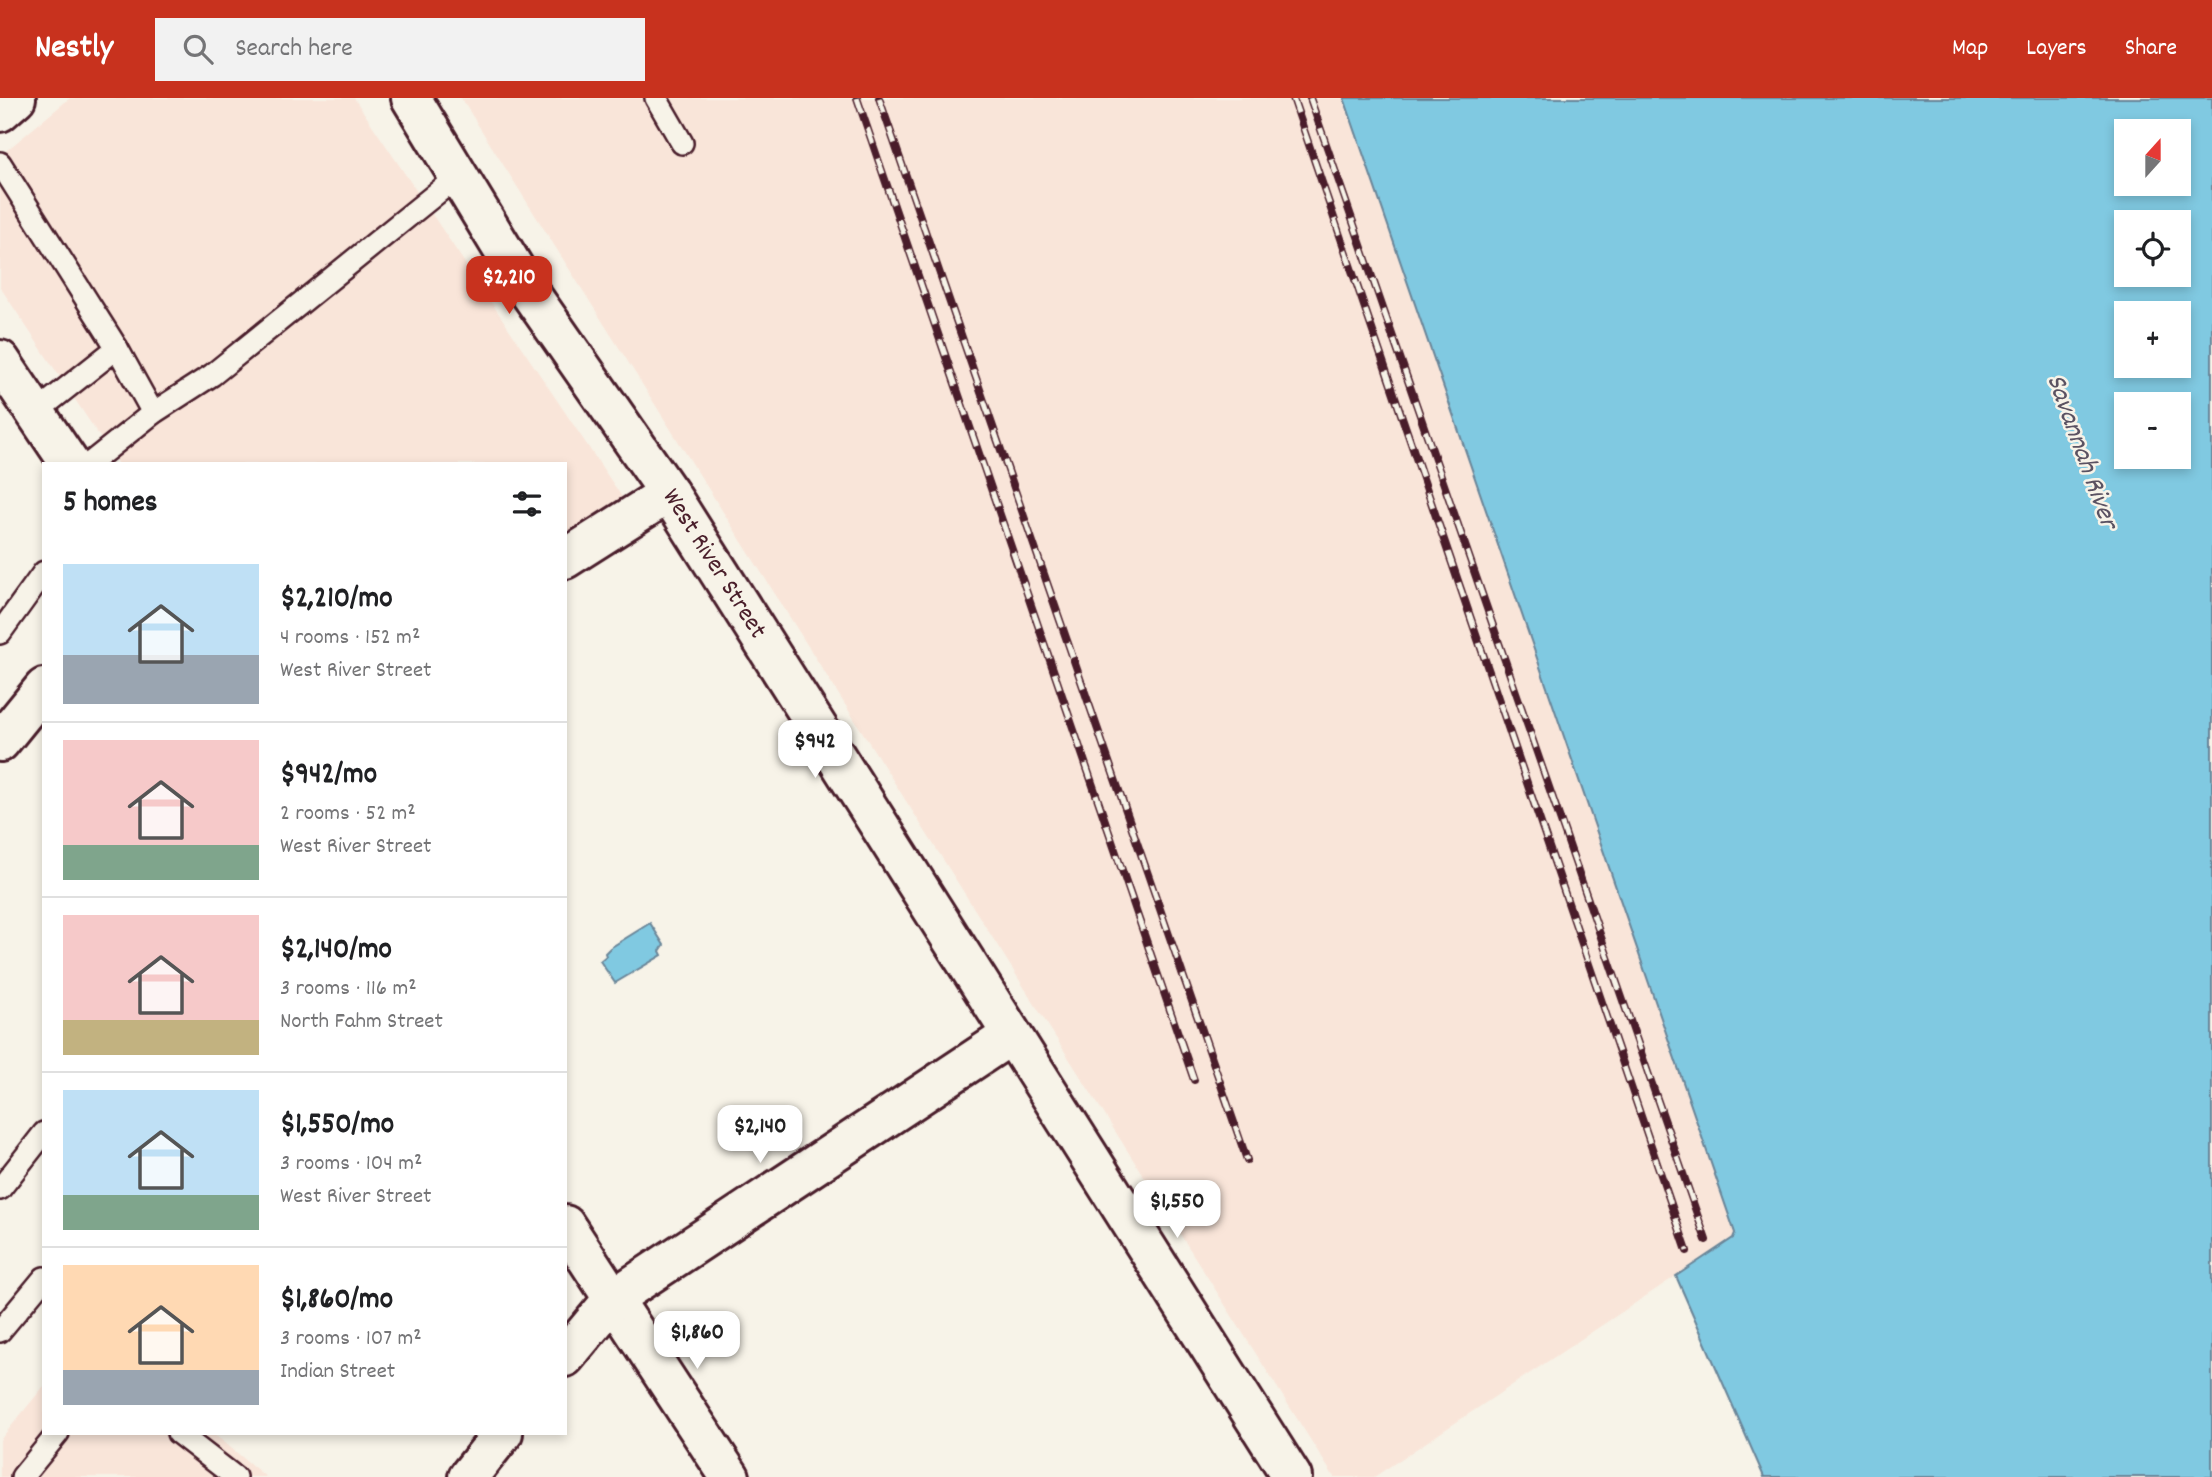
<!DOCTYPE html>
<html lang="en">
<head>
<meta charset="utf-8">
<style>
  body { margin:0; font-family:Dekko,sans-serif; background:#f2f2f2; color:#202124; height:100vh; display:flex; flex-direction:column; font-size:26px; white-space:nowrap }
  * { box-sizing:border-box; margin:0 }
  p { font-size:23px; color:#757577 }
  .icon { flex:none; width:38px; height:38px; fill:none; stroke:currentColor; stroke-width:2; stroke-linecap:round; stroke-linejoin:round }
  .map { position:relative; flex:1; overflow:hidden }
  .panel { position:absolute; left:42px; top:364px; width:525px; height:973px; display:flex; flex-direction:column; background:#fff; border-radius:0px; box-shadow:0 4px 10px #0003 }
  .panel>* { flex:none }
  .needle { width:46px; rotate:21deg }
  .tools { position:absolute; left:2114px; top:21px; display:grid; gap:14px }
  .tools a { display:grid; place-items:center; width:77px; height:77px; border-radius:0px; background:#fff; box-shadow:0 4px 10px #0003; font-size:35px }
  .price { position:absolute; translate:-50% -60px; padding:0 16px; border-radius:14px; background:#fff; color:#222; font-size:23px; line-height:46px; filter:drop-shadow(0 2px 4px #0008) }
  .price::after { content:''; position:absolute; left:50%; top:42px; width:21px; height:16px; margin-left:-10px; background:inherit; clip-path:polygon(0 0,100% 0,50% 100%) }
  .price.selected { background:#c8321e; color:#fff }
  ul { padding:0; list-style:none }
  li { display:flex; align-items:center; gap:21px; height:175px; padding:0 21px }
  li+li { border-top:2px solid #e0e0e0 }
  li span { display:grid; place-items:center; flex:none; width:196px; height:140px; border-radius:0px; color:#555 }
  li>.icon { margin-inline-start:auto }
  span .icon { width:84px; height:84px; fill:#fffc; stroke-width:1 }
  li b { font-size:30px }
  h2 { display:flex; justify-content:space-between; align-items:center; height:84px; padding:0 21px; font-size:30px }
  header { display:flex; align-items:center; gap:42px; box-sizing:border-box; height:98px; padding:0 35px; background:#c8321e; color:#fff }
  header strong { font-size:33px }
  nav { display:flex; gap:38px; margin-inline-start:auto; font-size:24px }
  .search { width:490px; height:63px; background:#f2f2f2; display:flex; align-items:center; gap:18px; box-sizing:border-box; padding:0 24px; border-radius:0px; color:#757577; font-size:26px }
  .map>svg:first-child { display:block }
</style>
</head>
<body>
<header>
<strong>Nestly</strong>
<div class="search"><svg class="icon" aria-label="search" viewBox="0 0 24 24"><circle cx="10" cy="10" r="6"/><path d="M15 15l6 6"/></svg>Search here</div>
<nav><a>Map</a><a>Layers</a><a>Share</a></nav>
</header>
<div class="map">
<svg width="2212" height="1379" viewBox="0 0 2212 1379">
  <rect width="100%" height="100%" fill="#f7f3e8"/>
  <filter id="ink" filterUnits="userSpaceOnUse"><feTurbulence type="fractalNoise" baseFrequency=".0143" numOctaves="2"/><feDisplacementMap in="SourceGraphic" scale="14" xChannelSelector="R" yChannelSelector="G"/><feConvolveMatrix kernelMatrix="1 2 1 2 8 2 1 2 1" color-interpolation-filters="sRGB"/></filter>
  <g filter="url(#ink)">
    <!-- built -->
    <g fill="#f9e5d9">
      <path d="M 70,0 L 354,0 L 624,402 L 565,438 L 565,366 L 118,366 L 0,189 L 0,58 Z"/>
      <path d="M 461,0 L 1344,0 L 1735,1135 L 1733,1140 L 1374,1379 L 1334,1379 Z"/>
      <path d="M 44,1288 L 44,1335 L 213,1335 L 266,1379 L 0,1379 L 0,1342 Z"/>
    </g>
    <!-- water -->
    <g fill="#80c9e1" stroke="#6a8598" stroke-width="2" fill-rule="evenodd">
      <path d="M 1344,0 L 2212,0 L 2212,1379 L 1764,1379 L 1676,1178 L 1733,1140 L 1735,1135 ZM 2126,33 L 2179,33 L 2179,86 L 2126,86 ZM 2126,124 L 2179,124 L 2179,177 L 2126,177 ZM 2126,215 L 2179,215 L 2179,268 L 2126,268 ZM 2126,306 L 2179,306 L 2179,359 L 2126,359 Z"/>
      <path d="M 650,825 L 664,847 L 660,853 L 662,857 L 615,885 L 600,863 L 606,858 L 605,855 L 610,850 Z"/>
    </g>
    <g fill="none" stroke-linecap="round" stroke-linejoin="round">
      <defs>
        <g id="service">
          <path d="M 656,0 L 682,45"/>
          <path d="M 0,65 L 117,250 L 35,315"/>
          <path d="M 117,250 L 153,315"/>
          <path d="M 89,366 L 153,315 L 212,277 L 458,78"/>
          <path d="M 0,535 L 44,474"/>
          <path d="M 0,1091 L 44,1035"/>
          <path d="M 0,1233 L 44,1180"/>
          <path d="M 178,1335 L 235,1379"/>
          <path d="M 22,1379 L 58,1335"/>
        </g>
        <g id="minor">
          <path id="s1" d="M 411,0 L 525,188 L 669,395 L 1292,1379"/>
          <path d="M 0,14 L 16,0"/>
          <path d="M 0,262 L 70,366"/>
          <path d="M 565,461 L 669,395"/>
          <path d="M 0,644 L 44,590"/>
          <path d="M 565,1127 L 730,1379"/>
          <path d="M 565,1259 L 614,1200 L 1011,937"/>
          <path d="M 468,1379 L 503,1335"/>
        </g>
      </defs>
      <!-- service casing -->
      <use href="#service" stroke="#4a1f2b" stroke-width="26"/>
      <!-- minor casing -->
      <use href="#minor" stroke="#4a1f2b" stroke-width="44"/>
      <!-- service -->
      <use href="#service" stroke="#f7f3e8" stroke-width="21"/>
      <!-- minor -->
      <use href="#minor" stroke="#f7f3e8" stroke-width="38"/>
      <defs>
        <g id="rail">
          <path d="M 857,0 L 1194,982"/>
          <path d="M 879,0 L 1247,1062"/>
          <path d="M 1293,0 L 1687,1153"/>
          <path d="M 1310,0 L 1706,1142"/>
        </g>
      </defs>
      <!-- rail casing -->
      <use href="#rail" stroke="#4a1f2b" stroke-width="8"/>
      <!-- rail -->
      <use href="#rail" stroke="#f7f3e8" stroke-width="5" stroke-dasharray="16" stroke-linecap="butt"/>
    </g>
  </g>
  <g text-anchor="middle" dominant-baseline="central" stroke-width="5" stroke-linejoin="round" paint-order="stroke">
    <!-- street labels -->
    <g font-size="26" fill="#4a1f2b" stroke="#f7f3e8">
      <text stroke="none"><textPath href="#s1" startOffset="556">West River Street</textPath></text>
    </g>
    <!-- water labels -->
    <g font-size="28" font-style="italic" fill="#5a5262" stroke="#f7f3e8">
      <text transform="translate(2080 354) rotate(70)">Savannah River</text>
    </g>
  </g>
</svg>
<div class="tools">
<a><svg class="needle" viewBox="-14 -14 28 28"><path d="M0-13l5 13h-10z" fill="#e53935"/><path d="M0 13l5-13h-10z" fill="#757577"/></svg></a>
<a><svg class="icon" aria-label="locate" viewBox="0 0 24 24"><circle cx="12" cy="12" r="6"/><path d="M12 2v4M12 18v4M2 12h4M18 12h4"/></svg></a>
<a>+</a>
<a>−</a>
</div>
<b class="price selected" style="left:509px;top:218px">$2,210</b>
<b class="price" style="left:815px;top:682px">$942</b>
<b class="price" style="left:760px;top:1067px">$2,140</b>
<b class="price" style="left:1177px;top:1142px">$1,550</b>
<b class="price" style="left:697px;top:1273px">$1,860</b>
<section class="panel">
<h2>5 homes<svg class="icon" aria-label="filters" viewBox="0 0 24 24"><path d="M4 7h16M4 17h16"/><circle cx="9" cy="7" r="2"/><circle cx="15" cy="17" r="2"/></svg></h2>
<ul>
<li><span style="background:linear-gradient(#bfe0f5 65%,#9aa5b1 0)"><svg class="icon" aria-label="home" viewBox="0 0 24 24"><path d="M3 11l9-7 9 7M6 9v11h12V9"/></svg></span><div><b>$2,210/mo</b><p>4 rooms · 152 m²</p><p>West River Street</p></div></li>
<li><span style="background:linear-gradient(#f6c9c9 75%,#7fa58c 0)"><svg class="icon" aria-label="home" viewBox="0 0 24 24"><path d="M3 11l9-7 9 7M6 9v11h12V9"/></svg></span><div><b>$942/mo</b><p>2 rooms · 52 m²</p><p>West River Street</p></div></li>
<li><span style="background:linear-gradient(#f6c9c9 75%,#c2b280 0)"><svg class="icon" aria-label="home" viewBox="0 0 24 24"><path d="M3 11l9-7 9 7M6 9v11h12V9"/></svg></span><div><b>$2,140/mo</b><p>3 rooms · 116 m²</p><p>North Fahm Street</p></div></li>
<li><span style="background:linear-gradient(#bfe0f5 75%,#7fa58c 0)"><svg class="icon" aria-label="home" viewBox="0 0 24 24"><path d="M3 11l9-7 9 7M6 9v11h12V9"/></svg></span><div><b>$1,550/mo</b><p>3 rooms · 104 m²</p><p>West River Street</p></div></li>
<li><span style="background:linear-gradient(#ffd9b3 75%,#9aa5b1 0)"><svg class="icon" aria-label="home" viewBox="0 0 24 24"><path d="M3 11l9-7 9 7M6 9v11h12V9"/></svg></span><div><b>$1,860/mo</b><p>3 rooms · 107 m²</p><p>Indian Street</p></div></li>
</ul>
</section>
</div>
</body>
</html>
